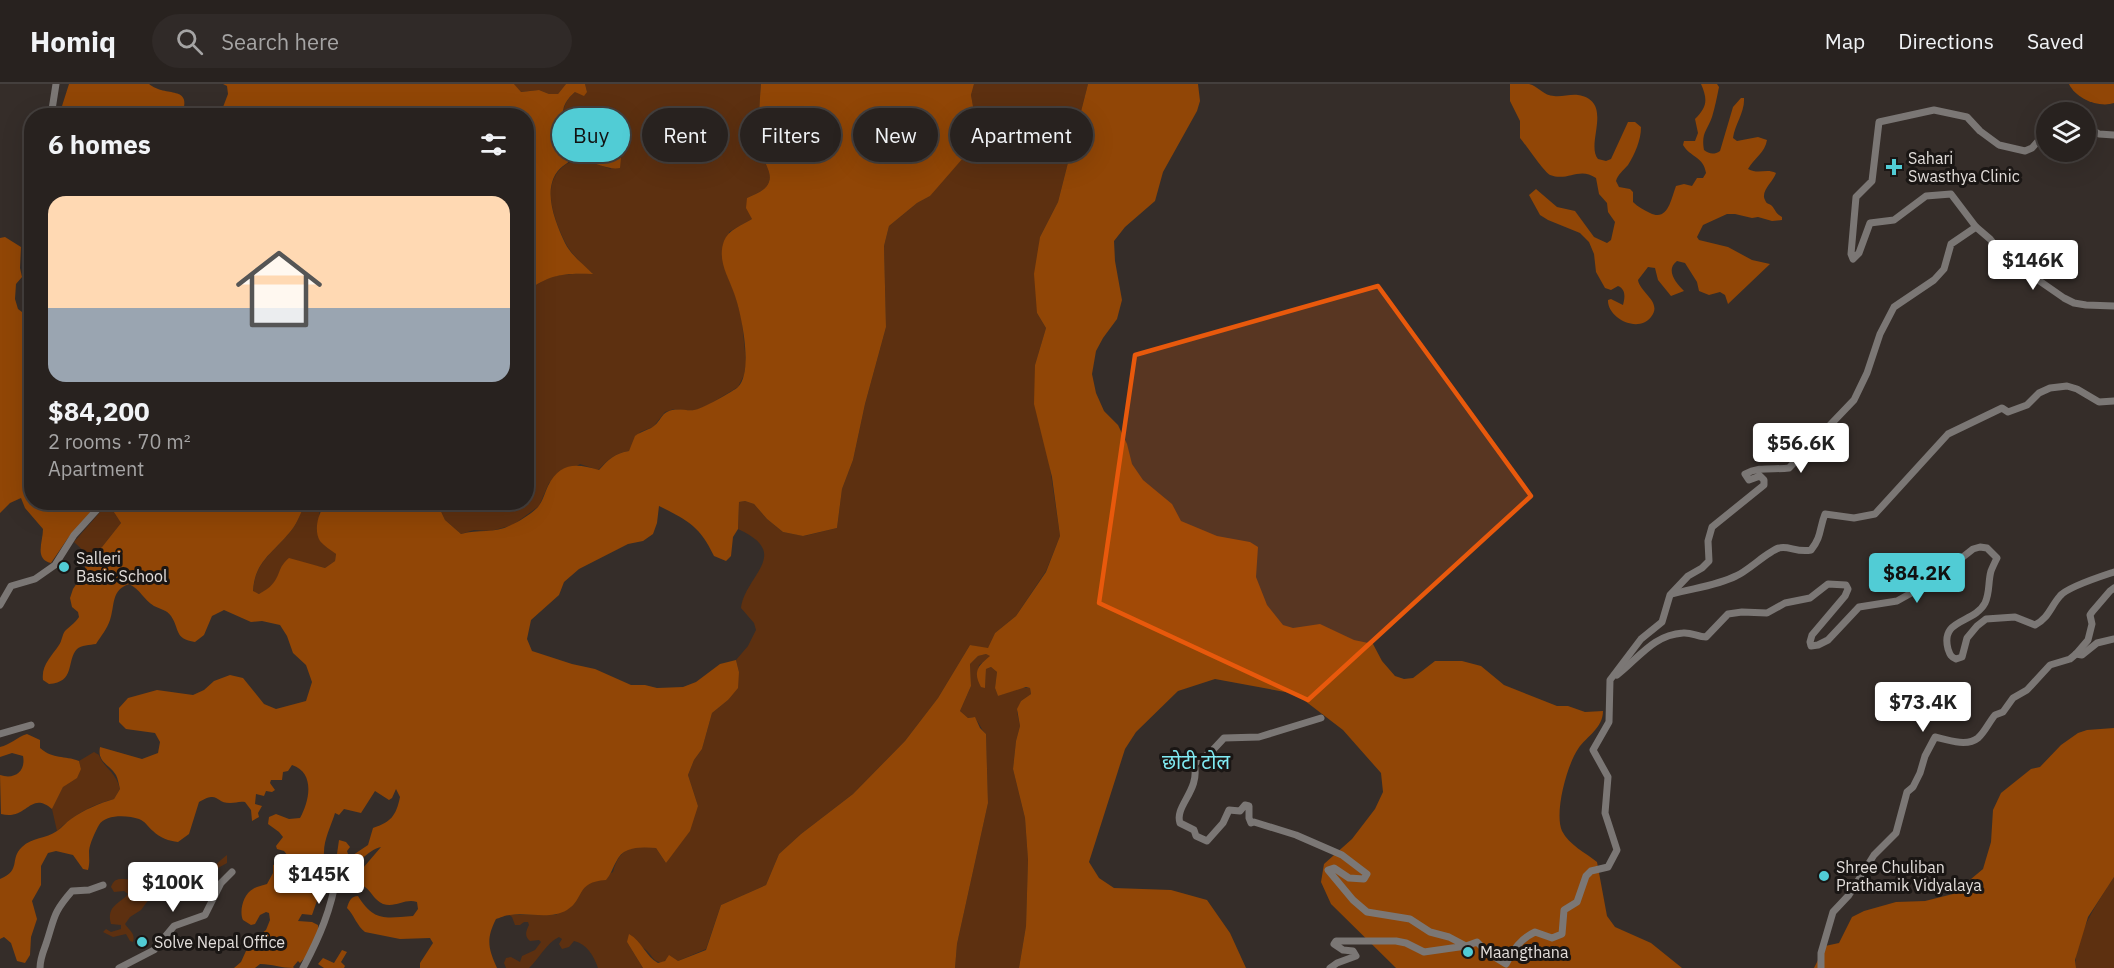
<!DOCTYPE html>
<html lang="en">
<head>
<meta charset="utf-8">
<style>
  body { margin:0; font-family:"IBM Plex Sans","Noto Sans Devanagari",sans-serif; background:#302a28; color:#f1f3f6; height:100vh; display:flex; flex-direction:column; font-size:22px; white-space:nowrap }
  * { box-sizing:border-box; margin:0 }
  p { font-size:20px; color:#a5a4a4 }
  .icon { flex:none; width:33px; height:33px; fill:none; stroke:currentColor; stroke-width:2; stroke-linecap:round; stroke-linejoin:round }
  .map { position:relative; flex:1; overflow:hidden }
  .details { position:absolute; left:24px; top:24px; width:510px; height:402px; display:flex; flex-direction:column; background:#28221f; border-radius:24px; box-shadow:0 6px 24px #0002,0 0 0 2px #443f3d }
  .details>* { flex:none }
  .guide { position:absolute; left:552px; top:24px; width:570px; height:54px; display:flex; gap:12px }
  .tools { position:absolute; left:2036px; top:18px; display:grid; gap:12px }
  .tools a { display:grid; place-items:center; width:60px; height:60px; border-radius:50%; background:#28221f; box-shadow:0 6px 24px #0002,0 0 0 2px #443f3d; font-size:30px }
  .price { position:absolute; translate:-50% -51px; padding:0 14px; border-radius:6px; background:#fff; color:#222; font-size:20px; line-height:39px; filter:drop-shadow(0 2px 3px #0008) }
  .price::after { content:''; position:absolute; left:50%; top:36px; width:18px; height:14px; margin-left:-9px; background:inherit; clip-path:polygon(0 0,100% 0,50% 100%) }
  .price.current { background:#51ccd5; color:#111 }
  ul { padding:0; list-style:none }
  li { display:grid; align-content:center; gap:12px; height:318px; padding:0 24px }
  li+li { border-top:2px solid #443f3d }
  li span { display:grid; place-items:center; height:186px; border-radius:18px; color:#555 }
  li>.icon { margin-inline-start:auto }
  span .icon { width:108px; height:108px; fill:#fffc; stroke-width:1 }
  li b { font-size:26px }
  h2 { display:flex; justify-content:space-between; align-items:center; height:72px; padding:0 24px; font-size:26px }
  .pill { padding:0 21px; border-radius:27px; background:#28221f; box-shadow:0 6px 24px #0002,0 0 0 2px #443f3d; font-size:21px; line-height:54px }
  .pill.current { background:#51ccd5; color:#111 }
  header { display:flex; align-items:center; gap:36px; box-sizing:border-box; height:84px; padding:0 30px; background:#28221f; border-bottom:2px solid #443f3d }
  header strong { font-size:28px }
  nav { display:flex; gap:33px; margin-inline-start:auto; font-size:21px }
  .search { width:420px; height:54px; background:#302a28; display:flex; align-items:center; gap:15px; box-sizing:border-box; padding:0 21px; border-radius:33px; color:#a5a4a4; font-size:22px }
  .map>svg:first-child { display:block }
</style>
</head>
<body>
<header>
<strong>Homiq</strong>
<div class="search"><svg class="icon" aria-label="search" viewBox="0 0 24 24"><circle cx="10" cy="10" r="6"/><path d="M15 15l6 6"/></svg>Search here</div>
<nav><a>Map</a><a>Directions</a><a>Saved</a></nav>
</header>
<div class="map">
<svg width="2114" height="884" viewBox="0 0 2114 884">
  <rect width="100%" height="100%" fill="#352d29"/>
  <!-- green -->
  <g fill="#5d3010">
    <path d="M 514,0 L 566,0 L 558,10 L 549,10 L 539,6 L 520,8 Z"/>
    <path d="M 585,0 L 761,0 C 759,25 757,51 764,75 C 766,82 772,90 769,98 C 766,107 755,110 747,114 L 752,135 L 729,148 L 727,191 L 735,210 L 742,237 L 746,279 L 744,291 L 738,303 L 710,320 L 697,327 L 674,325 L 665,328 L 653,343 L 640,348 L 629,367 C 615,369 608,376 598,386 L 580,380 L 549,399 L 539,422 L 513,441 L 491,447 L 474,446 L 461,450 L 445,436 L 437,419 L 526,418 L 527,207 C 554,188 560,191 592,189 C 582,180 571,170 565,158 C 554,135 540,100 564,82 C 571,76 581,75 590,77 C 597,79 604,83 611,85 L 602,62 C 579,53 546,34 575,8 L 587,8 Z"/>
    <path d="M 974,0 L 1088,0 L 1058,118 L 1040,153 L 1037,229 L 1046,244 L 1035,281 L 1060,452 L 1046,487 L 1016,532 L 995,549 L 988,565 L 970,561 L 938,614 L 905,657 L 853,710 L 801,750 L 779,770 L 766,801 L 721,821 L 706,865 L 678,877 L 668,874 L 662,879 C 652,877 653,872 646,866 C 642,862 632,860 627,858 L 643,884 L 598,884 C 594,872 587,860 574,857 L 569,863 L 562,865 L 559,860 L 562,855 L 559,853 C 547,858 539,875 529,884 L 506,884 L 504,879 L 506,874 L 511,873 L 520,878 L 522,872 L 535,866 L 541,858 L 539,856 L 530,857 C 524,852 526,847 529,841 L 528,838 L 524,838 L 520,841 L 515,841 L 512,833 L 509,831 L 556,831 L 586,800 L 613,788 C 620,763 632,762 656,764 L 666,779 L 698,722 L 688,691 L 694,676 L 702,665 L 712,629 L 728,616 L 739,588 L 736,576 L 748,562 L 756,546 L 754,539 L 741,524 C 745,491 793,470 738,445 L 739,418 L 745,417 L 754,420 L 767,435 L 783,448 L 804,452 L 837,444 L 842,405 L 853,376 L 865,320 L 886,243 L 884,162 L 889,142 L 917,119 L 930,112 L 974,28 L 971,11 Z"/>
    <path d="M 108,419 L 121,439 L 102,463 L 89,472 L 74,458 Z"/>
    <path d="M 305,419 L 326,419 C 324,420 321,424 320,426 C 316,436 329,463 336,470 L 335,477 L 325,484 L 318,482 L 281,484 C 277,498 272,504 260,510 L 253,508 C 255,477 272,470 290,448 C 297,440 301,429 305,419 Z"/>
    <path d="M 986,570 L 991,572 L 979,581 L 977,591 L 985,602 L 986,585 L 991,583 L 997,588 L 995,604 L 998,612 L 1020,604 L 1030,604 L 1031,610 L 1021,617 L 1017,628 L 1020,642 L 1016,657 L 1013,685 L 1025,734 L 1028,776 L 1026,842 L 1019,884 L 955,884 L 957,860 L 988,719 L 986,650 C 980,644 979,637 973,633 L 968,634 L 960,627 L 971,602 L 970,580 L 978,572 Z"/>
    <path d="M 94,668 L 99,671 C 104,685 115,686 120,705 L 114,715 C 93,720 72,732 57,747 L 52,725 L 63,703 L 81,685 L 79,677 Z"/>
    <path d="M 227,771 L 227,779 L 218,784 L 200,812 L 196,812 L 191,806 L 177,803 L 171,798 L 153,799 L 145,802 L 145,806 L 150,807 L 152,811 L 141,826 L 130,833 L 125,840 C 129,846 136,850 133,858 L 130,857 L 126,850 L 113,853 L 103,848 L 106,845 L 111,848 L 121,845 L 121,841 L 111,840 C 106,821 120,820 128,810 L 124,807 L 114,808 L 111,803 C 116,790 124,798 135,794 L 139,780 L 150,784 L 148,792 L 149,796 L 176,795 L 201,804 C 213,792 209,784 227,771 Z"/>
    <path d="M 2114,793 L 2114,884 L 2076,884 C 2073,853 2098,818 2114,793 Z"/>
  </g>
  <!-- forest -->
  <g fill="#914606">
    <path d="M 69,0 L 149,0 C 166,14 193,0 182,31 L 90,31 L 83,23 L 78,24 L 73,31 L 64,31 L 62,22 Z"/>
    <path d="M 223,0 L 514,0 L 521,8 L 539,6 L 549,10 L 558,10 L 566,0 L 585,0 L 587,8 L 584,12 L 575,8 C 545,34 579,51 600,61 C 608,64 614,69 621,74 L 620,84 C 603,87 589,72 571,77 C 569,77 565,81 563,82 C 540,100 554,136 565,159 C 571,171 583,180 593,190 C 563,189 551,190 527,207 L 526,32 L 261,32 L 253,28 L 246,31 L 220,31 L 228,10 L 227,2 Z"/>
    <path d="M 761,0 L 974,0 L 971,11 L 974,28 L 970,66 L 930,112 L 917,119 L 889,142 L 884,162 L 886,243 L 865,320 L 853,376 L 842,405 L 837,444 L 803,452 L 783,448 L 767,435 L 754,420 L 745,417 L 739,418 L 738,445 L 733,453 L 731,472 L 726,477 L 714,472 C 700,442 687,436 659,422 L 657,439 L 653,450 L 643,457 L 628,460 L 579,485 L 564,498 L 559,511 L 531,536 L 527,555 L 532,567 L 572,580 L 595,585 L 631,601 L 645,601 L 657,604 L 683,603 L 696,598 L 720,580 L 736,576 L 739,588 L 738,604 L 728,616 L 712,629 L 702,665 L 694,676 L 688,691 L 698,722 L 690,747 L 666,779 L 656,764 C 640,763 623,762 616,778 C 612,785 611,790 606,796 C 575,798 585,815 567,826 C 550,836 528,828 510,831 C 505,831 500,834 496,835 C 486,855 488,864 497,884 L 420,884 L 420,879 L 433,859 L 430,854 L 400,855 L 365,848 C 357,842 354,831 347,824 C 349,817 351,812 358,812 C 374,838 385,834 413,832 L 418,825 L 417,818 C 405,814 396,824 383,820 C 374,816 372,808 365,803 C 360,798 354,796 347,794 L 349,787 L 363,784 L 381,763 C 366,766 360,783 339,783 L 339,775 L 345,774 L 346,772 L 337,770 L 339,756 L 346,758 L 350,763 L 347,767 L 348,770 L 353,771 L 368,761 L 373,744 C 391,738 396,732 400,713 L 396,705 L 392,714 L 389,716 L 375,707 L 361,729 L 344,725 L 339,731 L 335,729 C 331,742 324,755 324,768 C 323,778 326,784 323,793 L 327,795 L 321,812 L 319,811 L 312,831 L 302,830 L 298,837 L 312,838 L 318,841 C 320,853 309,871 300,879 L 298,877 L 293,883 L 294,884 C 280,884 273,880 260,880 L 255,884 L 234,884 L 241,878 L 250,858 L 266,846 L 270,836 L 269,829 L 266,828 L 260,831 L 255,840 L 251,841 L 243,836 C 239,828 243,810 253,805 C 257,802 262,802 267,800 L 273,789 L 273,781 L 283,778 L 288,772 L 284,767 L 277,765 L 276,762 L 283,753 L 279,748 L 268,740 L 269,733 L 276,730 L 289,735 L 300,734 C 309,718 316,689 292,681 L 288,687 L 283,688 L 282,696 L 271,696 L 270,699 L 275,706 L 272,708 L 266,707 L 264,712 L 256,710 L 255,720 L 262,722 L 258,729 L 259,733 L 252,737 L 251,726 L 245,718 C 239,717 236,719 230,719 C 215,719 219,706 199,718 L 189,750 L 178,758 C 169,757 160,754 153,747 C 148,743 145,737 139,735 C 128,731 105,730 99,741 C 95,748 90,759 89,767 C 89,774 90,779 88,786 L 83,785 L 73,771 L 56,767 L 48,769 L 41,782 L 41,801 L 32,817 L 37,835 L 31,853 L 30,871 L 25,879 L 17,877 L 11,859 L 4,853 L 0,855 L 0,795 C 22,786 9,775 22,763 C 32,753 46,755 57,747 C 62,744 66,738 71,735 C 83,726 100,719 114,715 L 120,705 C 119,701 118,695 116,691 C 109,680 97,678 100,663 L 142,675 L 158,669 L 160,658 L 155,649 L 126,645 L 119,638 L 119,624 L 128,614 L 157,606 L 193,611 L 204,606 L 214,597 L 230,591 L 243,594 L 264,620 L 276,625 L 306,617 L 312,598 L 306,581 L 293,569 L 287,552 L 280,541 L 262,537 L 251,538 L 224,526 L 212,532 L 204,551 L 195,558 C 174,555 180,545 171,532 C 167,526 160,525 154,522 C 144,516 140,505 129,500 C 111,506 115,521 110,536 C 107,545 101,552 96,560 C 90,561 81,561 77,565 C 66,577 76,598 49,600 L 43,596 C 41,581 52,572 59,561 C 62,557 62,551 65,547 C 70,542 74,540 79,533 L 78,528 L 72,523 L 70,514 L 73,505 L 83,490 L 89,472 L 102,463 L 121,439 L 108,419 L 305,419 C 301,429 297,440 290,448 C 272,470 255,477 253,507 L 259,510 C 284,497 274,486 289,474 L 325,484 L 335,477 L 336,470 C 331,466 324,462 320,457 C 313,446 319,427 326,419 L 437,419 L 445,436 L 461,450 C 478,445 496,450 511,441 C 520,437 531,430 538,423 C 543,417 545,408 548,402 C 560,378 576,379 599,386 C 608,376 615,369 629,367 L 635,352 C 641,347 650,346 655,341 C 660,337 662,330 667,328 C 675,323 686,327 694,326 C 700,326 734,307 738,303 C 754,287 741,228 734,209 C 728,192 717,176 724,157 C 728,146 742,141 752,135 L 746,124 L 747,114 C 755,110 766,107 769,98 C 772,90 766,82 764,75 C 757,51 759,25 761,0 Z"/>
    <path d="M 1088,0 L 1198,0 L 1200,17 L 1197,27 L 1163,88 L 1155,117 L 1125,143 L 1114,157 L 1115,177 L 1122,216 L 1117,235 L 1103,254 L 1096,267 L 1092,290 L 1096,309 L 1104,327 L 1118,341 L 1127,360 L 1132,380 L 1143,396 L 1172,420 L 1181,437 L 1217,452 L 1250,458 L 1258,463 L 1256,493 L 1267,521 L 1283,541 L 1293,544 L 1320,540 L 1354,556 L 1373,560 L 1382,577 L 1395,592 L 1404,595 L 1413,594 L 1435,577 L 1462,577 L 1481,582 L 1504,601 L 1557,622 L 1568,622 L 1585,628 L 1603,627 C 1603,644 1587,652 1578,665 C 1567,681 1554,729 1562,747 C 1569,761 1586,769 1597,778 L 1607,832 L 1615,843 L 1651,859 L 1682,884 L 1396,884 L 1331,820 L 1321,798 L 1324,780 L 1352,755 L 1375,725 L 1383,708 L 1381,689 L 1343,646 L 1296,610 L 1215,595 L 1178,607 L 1136,648 L 1125,665 L 1089,778 L 1099,794 L 1114,804 L 1171,806 L 1207,816 L 1230,849 L 1246,884 L 1019,884 L 1026,842 L 1028,776 L 1025,734 L 1013,685 L 1016,657 L 1020,642 L 1017,625 L 1021,617 L 1031,610 L 1030,604 L 1026,603 L 998,612 L 995,604 L 997,588 L 991,583 L 986,585 L 985,604 L 981,603 C 972,587 979,581 990,572 L 986,570 L 978,572 L 970,580 L 971,602 L 960,627 L 968,634 L 975,633 L 980,644 L 986,650 L 988,719 L 957,860 L 955,884 L 643,884 L 627,858 L 629,850 C 642,857 646,873 658,879 L 665,877 L 669,871 L 678,877 L 706,866 L 721,821 L 766,801 L 779,770 L 801,750 L 853,710 L 905,657 L 938,614 L 970,561 L 988,564 L 995,549 L 1016,532 L 1046,488 L 1060,452 L 1052,393 L 1034,320 L 1035,281 L 1046,244 L 1037,229 L 1034,190 L 1040,153 L 1058,118 Z"/>
    <path d="M 1510,0 C 1516,0 1524,0 1529,0 C 1538,2 1544,12 1554,12 C 1562,13 1570,10 1578,11 C 1615,17 1585,60 1598,75 L 1606,77 L 1611,75 L 1628,38 L 1635,38 L 1641,43 C 1641,56 1635,70 1628,81 C 1623,87 1618,90 1616,97 L 1619,103 L 1630,105 L 1633,108 L 1633,118 C 1638,123 1644,126 1650,129 C 1668,138 1671,115 1676,102 L 1684,100 L 1692,102 L 1697,94 L 1703,94 L 1706,89 C 1704,73 1690,73 1683,61 L 1684,57 L 1695,57 L 1698,49 L 1695,35 C 1707,23 1708,16 1701,0 L 1717,0 L 1719,3 C 1717,13 1715,23 1712,33 C 1707,47 1701,49 1704,66 C 1709,70 1714,71 1720,67 L 1733,23 L 1741,14 L 1744,14 C 1745,28 1735,40 1733,54 L 1737,57 L 1758,53 L 1767,56 C 1765,69 1754,74 1748,85 C 1759,91 1766,84 1776,89 C 1774,97 1760,107 1765,116 C 1767,121 1769,119 1772,122 C 1776,127 1776,130 1782,133 L 1782,136 L 1772,137 L 1758,133 L 1752,134 L 1735,130 L 1727,130 L 1703,141 L 1697,153 L 1699,156 L 1728,163 L 1752,176 L 1770,180 L 1728,220 L 1725,211 L 1720,208 L 1709,211 L 1699,207 L 1697,198 L 1685,179 L 1677,177 C 1665,186 1676,199 1684,207 L 1671,212 L 1658,196 L 1655,184 L 1648,183 L 1638,196 C 1640,209 1663,218 1651,233 C 1638,250 1607,234 1608,216 L 1611,215 L 1623,221 C 1625,214 1626,205 1618,202 L 1611,206 L 1605,204 L 1596,188 L 1594,170 L 1589,158 L 1580,149 L 1548,136 L 1540,131 L 1529,111 L 1536,105 L 1557,123 L 1575,127 L 1594,153 L 1607,159 L 1611,156 L 1615,138 L 1608,128 L 1607,119 L 1599,110 L 1596,94 C 1579,82 1568,98 1550,91 C 1544,88 1526,61 1520,54 L 1520,37 L 1510,17 Z"/>
    <path d="M 2069,0 L 2114,0 L 2114,19 C 2099,24 2076,15 2069,0 Z"/>
    <path d="M 5,153 L 21,163 L 20,184 L 22,193 L 16,200 L 15,215 L 18,225 L 22,228 L 31,231 L 32,418 L 100,419 L 68,454 L 51,479 C 34,475 43,458 43,445 L 25,424 L 21,414 L 10,419 L 0,429 L 0,154 Z"/>
    <path d="M 2114,644 L 2114,793 L 2088,833 L 2075,876 L 2076,884 L 1814,884 L 1825,862 L 1839,859 L 1852,833 L 1864,827 L 1896,818 L 1925,817 L 1953,810 L 1983,785 L 1991,758 L 1993,726 L 2001,709 L 2031,685 L 2040,683 L 2061,661 L 2078,649 L 2087,646 Z"/>
    <path d="M 27,650 L 40,656 L 40,664 C 54,676 64,671 79,677 L 81,685 L 77,694 L 63,703 L 52,725 C 30,706 27,737 1,730 L 0,691 C 15,696 26,687 23,672 L 12,669 L 0,673 L 0,663 C 10,661 17,653 27,650 Z"/>
    <path d="M 342,866 L 347,868 L 341,878 L 345,882 L 344,884 L 324,884 L 318,880 L 323,874 L 334,879 Z"/>
  </g>
  <g fill="none" stroke-linecap="round" stroke-linejoin="round">
    <!-- minor -->
    <g stroke="#7b7775" stroke-width="7">
      <path d="M 51,32 L 56,0"/>
      <path d="M 2085,42 L 2099,50 L 2114,51"/>
      <path d="M 32,94 L 32,98"/>
      <path d="M 1976,143 L 1990,155 L 2004,173 L 2017,177 L 2028,189 L 2064,214 L 2074,219 L 2086,221 L 2114,222"/>
      <path d="M 1672,510 C 1693,504 1716,502 1736,492 C 1748,487 1768,467 1779,464 C 1788,461 1797,469 1811,466 C 1822,452 1819,445 1825,430 L 1854,434 L 1875,430 L 1948,350 L 2002,324 L 2008,328 L 2027,321 L 2039,309 L 2050,304 L 2067,302 L 2077,305 L 2099,318 L 2114,317"/>
      <path d="M 0,521 L 11,502 L 35,495 L 55,481 L 74,451 L 104,418"/>
      <path d="M 2076,570 L 2082,571 L 2097,559 L 2114,555"/>
      <path d="M 1617,591 C 1639,574 1653,551 1683,549 C 1691,548 1698,553 1706,553 L 1728,530 L 1742,528 L 1767,529 L 1785,519 L 1810,514 L 1828,500 L 1846,501 L 1848,505 L 1845,512 L 1812,551 L 1810,558 L 1811,562 L 1818,561 L 1828,556 L 1859,523 L 1897,517 L 1931,498 L 1973,465 L 1980,463 L 1987,464 L 1997,474 C 1995,478 1993,482 1991,487 C 1988,497 1990,509 1985,519 C 1974,540 1940,534 1948,565 C 1950,571 1951,573 1956,575 L 1962,573 L 1967,554 L 1977,542 L 1986,535 L 2015,533 L 2035,541 C 2048,535 2051,522 2060,512 C 2067,503 2102,492 2114,488"/>
      <path d="M 1321,634 L 1259,653 L 1224,654 L 1211,668 L 1194,680 C 1201,706 1174,722 1180,739 L 1194,746 L 1196,752 L 1207,757 L 1223,739 L 1229,726 L 1240,727 L 1245,721 L 1249,722 L 1249,734 L 1251,739 L 1254,738 L 1296,751 L 1342,771 L 1367,790 L 1364,795 L 1349,794 L 1334,784 L 1328,786 L 1353,816 L 1367,828 L 1410,835 L 1430,848 L 1449,853 L 1466,862 L 1424,868 L 1406,859 L 1396,857 L 1336,857 L 1334,860 L 1343,866 L 1353,867 L 1356,872 L 1337,879 L 1330,884"/>
      <path d="M 0,650 L 31,641"/>
      <path d="M 1466,862 L 1477,858 L 1488,869 L 1506,880 C 1514,865 1520,855 1535,848 L 1552,854 L 1562,850 L 1564,826 L 1577,818 L 1586,792 L 1591,787 L 1608,783 L 1617,766 L 1605,729 L 1608,693 L 1593,666 L 1609,638 L 1610,596 L 1641,555 L 1662,538 L 1670,511 L 1688,492 L 1702,484 L 1709,477 L 1708,457 L 1712,443 L 1764,401 L 1764,396 L 1760,392 L 1749,396 L 1745,390 C 1759,382 1774,386 1789,384 L 1854,316 L 1867,289 L 1880,250 L 1894,223 L 1934,196 L 1944,185 L 1951,160 L 1976,143 L 1951,110 L 1926,112 L 1894,136 L 1870,139 L 1859,169 L 1853,175 L 1851,170 L 1856,113 L 1872,97 L 1879,38 L 1934,26 L 1967,33 L 1980,47 L 1999,61 L 2025,67 L 2032,64 L 2046,48"/>
      <path d="M 40,884 C 40,875 43,868 46,860 C 55,833 52,830 72,807 L 89,806 L 103,801"/>
      <path d="M 119,884 L 154,866 L 174,842 L 205,831 L 221,799 L 232,788"/>
      <path d="M 303,884 C 320,852 331,826 337,790 L 342,786 L 353,783"/>
      <path d="M 1821,884 L 1821,869 L 1833,828 L 1849,811 L 1874,771 L 1896,749 L 1907,708 L 1913,703 L 1920,689 L 1925,672 L 1934,655 L 1935,653 C 1947,656 1967,663 1978,654 C 1985,648 1989,638 1995,631 L 2003,628 L 2013,614 L 2027,606 L 2050,581 L 2070,575 L 2076,570 L 2088,556 L 2092,540 L 2090,531 L 2092,528 L 2110,507 L 2114,504"/>
    </g>
  </g>
  <!-- marked area -->
  <path fill="#e8590c" fill-opacity="0.2" stroke="#e8590c" stroke-width="4.5" stroke-linejoin="round" d="M 1378,202 L 1531,412 L 1308,616 L 1099,519 L 1135,271 Z"/>
  <!-- markers -->
  <g fill="#51ccd5" stroke="#1a1614" stroke-width="2">
    <path d="M1891 74h6v6h6v6h-6v6h-6v-6h-6v-6h6z"/>
    <circle cx="64" cy="483" r="6"/>
    <circle cx="1824" cy="792" r="6"/>
    <circle cx="142" cy="858" r="6"/>
    <circle cx="1468" cy="868" r="6"/>
  </g>
  <g text-anchor="middle" dominant-baseline="central" stroke-width="6" stroke-linejoin="round" paint-order="stroke">
    <!-- poi labels -->
    <g font-size="16" fill="#e2ddda" stroke="#1a1614" text-anchor="start">
      <text x="1908" y="74">Sahari<tspan x="1908" dy="18">Swasthya Clinic</tspan></text>
      <text x="76" y="474">Salleri<tspan x="76" dy="18">Basic School</tspan></text>
      <text x="1836" y="783">Shree Chuliban<tspan x="1836" dy="18">Prathamik Vidyalaya</tspan></text>
      <text x="154" y="858">Solve Nepal Office</text>
      <text x="1480" y="868">Maangthana</text>
    </g>
    <!-- quarter labels -->
    <g font-size="20" fill="#81ecf4" stroke="#1a1614">
      <text x="1196" y="677">छोटी टोल</text>
    </g>
  </g>
</svg>
<div class="tools">
<a><svg class="icon" aria-label="layers" viewBox="0 0 24 24"><path d="M12 4l9 5-9 5-9-5zM3 14l9 5 9-5"/></svg></a>
</div>
<b class="price" style="left:2033px;top:207px">$146K</b>
<b class="price" style="left:1801px;top:390px">$56.6K</b>
<b class="price current" style="left:1917px;top:520px">$84.2K</b>
<b class="price" style="left:1923px;top:649px">$73.4K</b>
<b class="price" style="left:319px;top:821px">$145K</b>
<b class="price" style="left:173px;top:829px">$100K</b>
<div class="guide">
<a class="pill current">Buy</a>
<a class="pill">Rent</a>
<a class="pill">Filters</a>
<a class="pill">New</a>
<a class="pill">Apartment</a>
</div>
<section class="details">
<h2>6 homes<svg class="icon" aria-label="filters" viewBox="0 0 24 24"><path d="M4 7h16M4 17h16"/><circle cx="9" cy="7" r="2"/><circle cx="15" cy="17" r="2"/></svg></h2>
<ul>
<li><span style="background:linear-gradient(#ffd9b3 60%,#9aa5b1 0)"><svg class="icon" aria-label="home" viewBox="0 0 24 24"><path d="M3 11l9-7 9 7M6 9v11h12V9"/></svg></span><div><b>$84,200</b><p>2 rooms · 70 m²</p><p>Apartment</p></div></li>
</ul>
</section>
</div>
</body>
</html>
